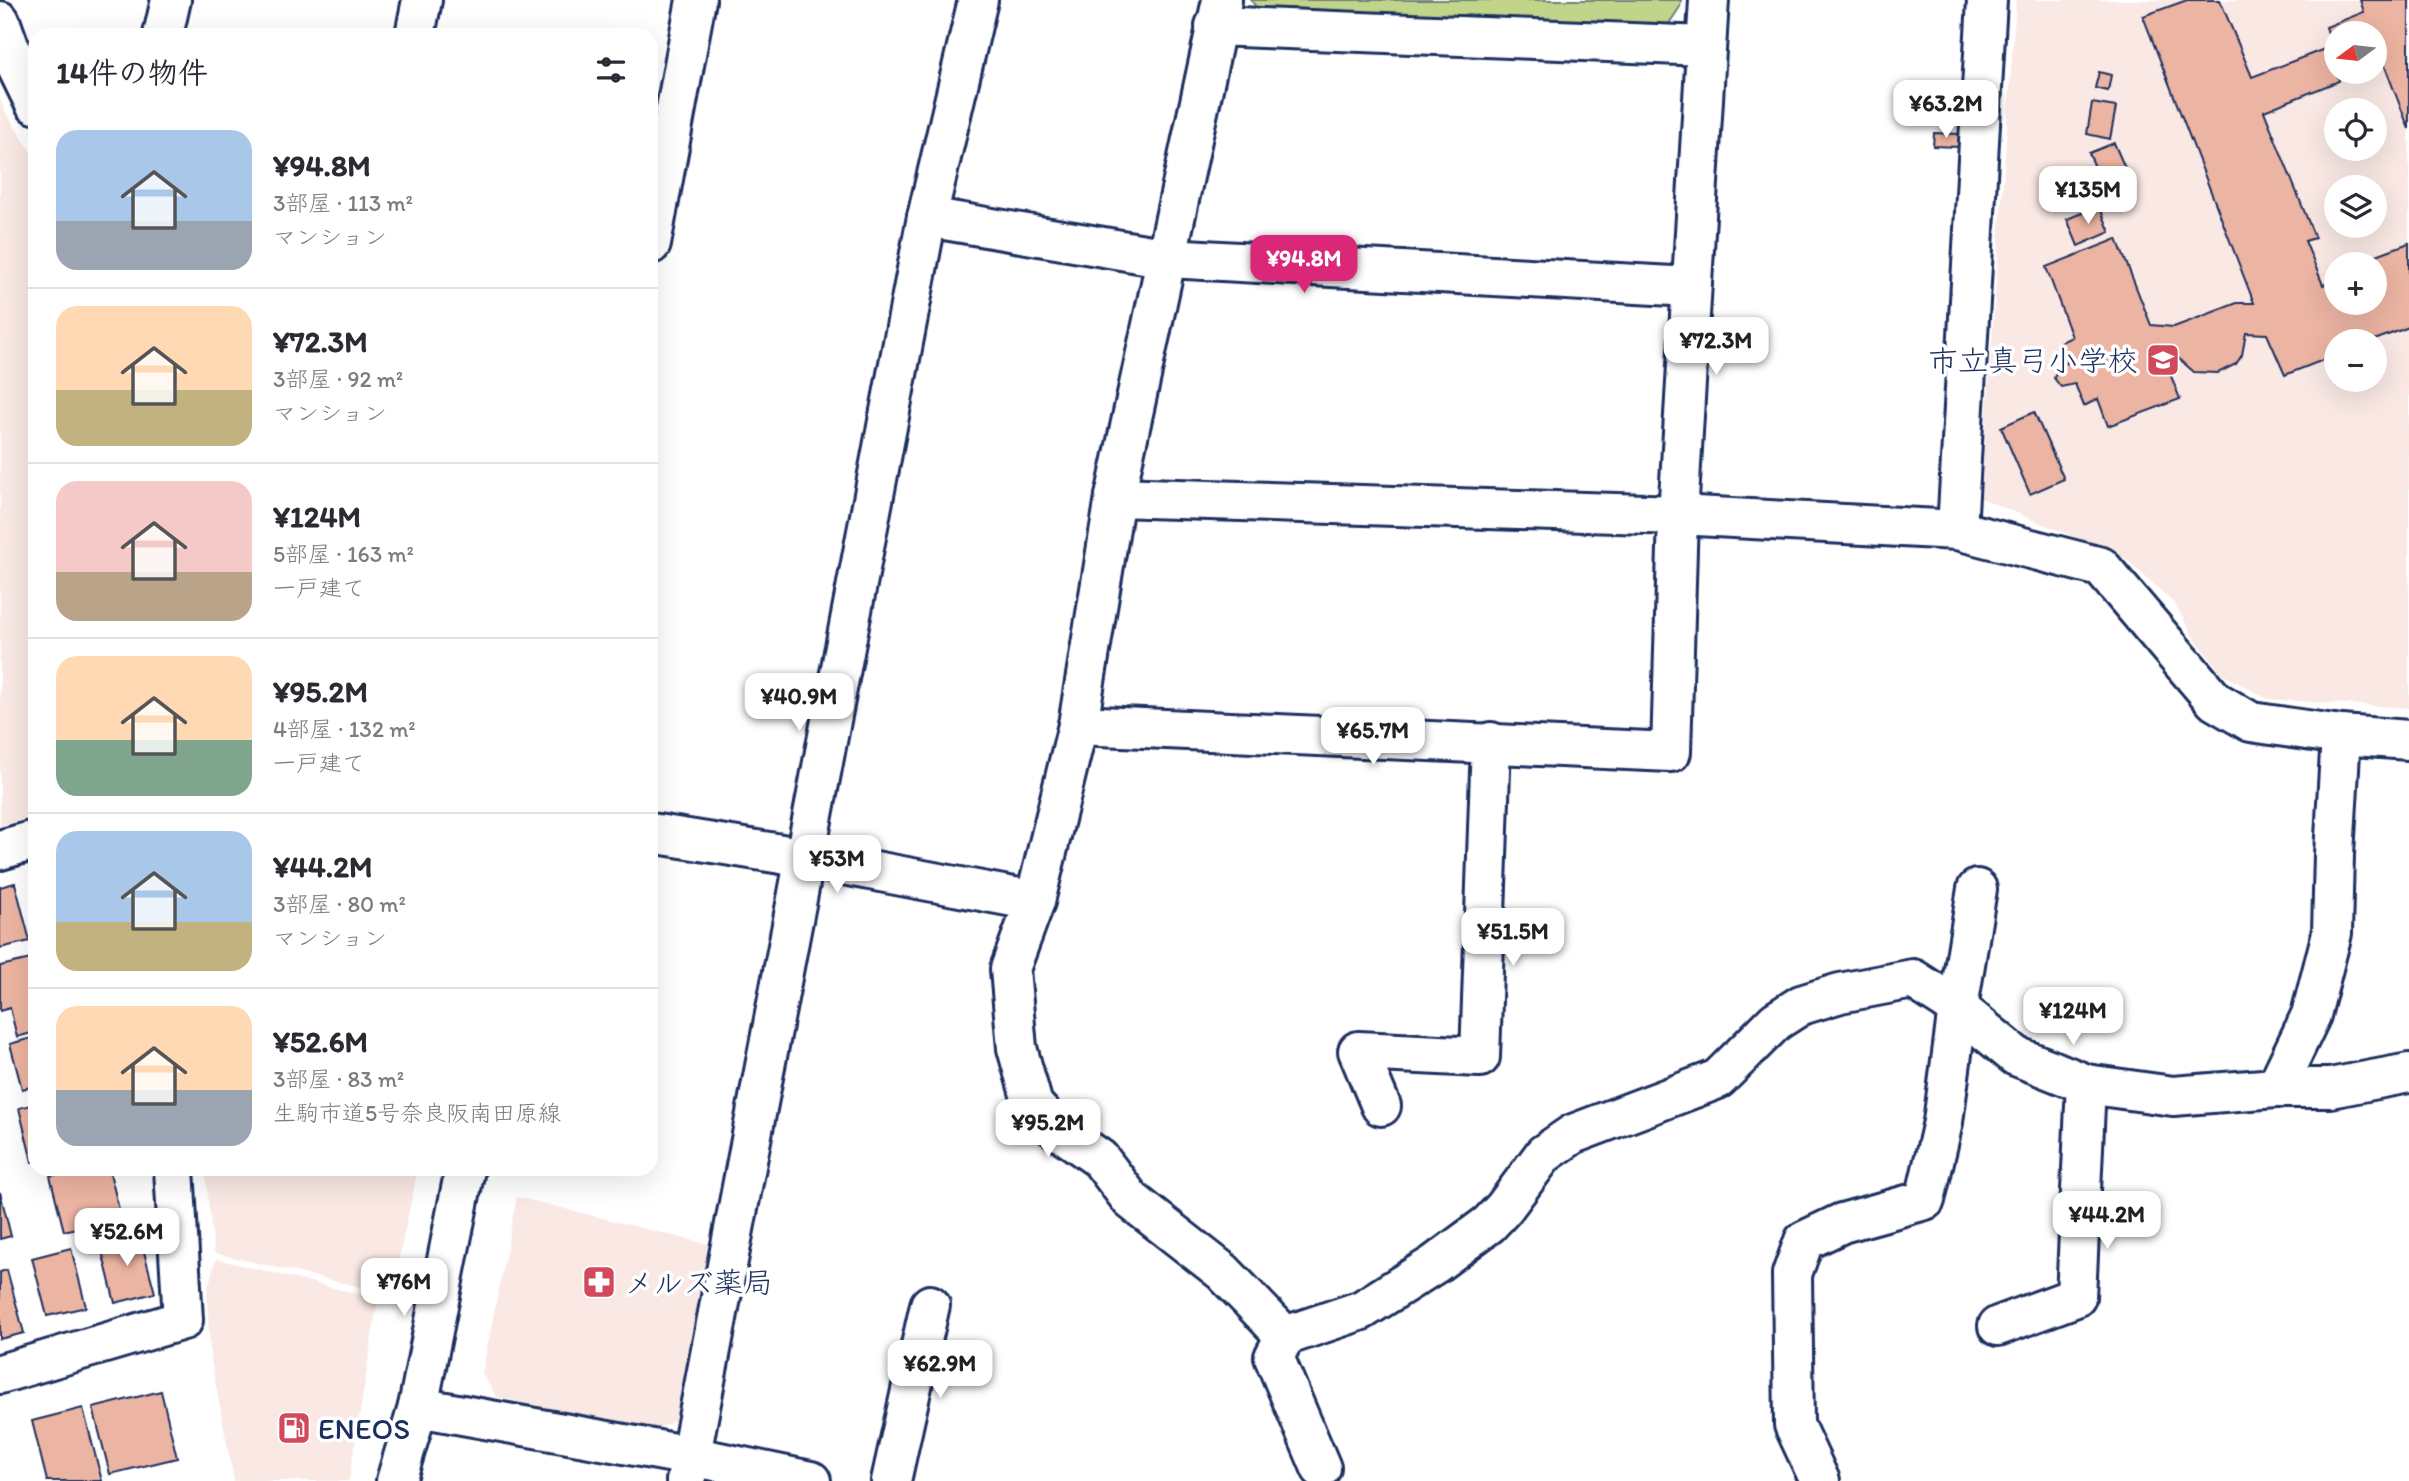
<!DOCTYPE html>
<html lang="ja">
<head>
<meta charset="utf-8">
<style>
  body { margin:0; font-family:Itim,"Klee One",sans-serif; background:#f2f2f3; color:#2b2b33; height:100vh; display:flex; flex-direction:column; font-size:26px; white-space:nowrap }
  * { box-sizing:border-box; margin:0 }
  p { font-size:23px; color:#7c7c81 }
  .icon { flex:none; width:38px; height:38px; fill:none; stroke:currentColor; stroke-width:2; stroke-linecap:round; stroke-linejoin:round }
  .map { position:relative; flex:1; overflow:hidden }
  .drawer { position:absolute; left:28px; top:28px; width:630px; height:1148px; display:flex; flex-direction:column; background:#fff; border-radius:21px; box-shadow:0 7px 28px #0002 }
  .drawer>* { flex:none }
  .needle { width:46px; rotate:255deg }
  .controls { position:absolute; left:2324px; top:21px; display:grid; gap:14px }
  .controls a { display:grid; place-items:center; width:63px; height:63px; border-radius:50%; background:#fff; box-shadow:0 7px 28px #0002; font-size:35px }
  .price { position:absolute; translate:-50% -60px; padding:0 16px; border-radius:14px; background:#fff; color:#222; font-size:23px; line-height:46px; filter:drop-shadow(0 2px 4px #0008) }
  .price::after { content:''; position:absolute; left:50%; top:42px; width:21px; height:16px; margin-left:-10px; background:inherit; clip-path:polygon(0 0,100% 0,50% 100%) }
  .price.active { background:#db2777; color:#fff }
  ul { padding:0; list-style:none }
  li { display:flex; align-items:center; gap:21px; height:175px; padding:0 28px }
  li+li { border-top:2px solid #e1e1e2 }
  li span { display:grid; place-items:center; flex:none; width:196px; height:140px; border-radius:21px; color:#555 }
  li>.icon { margin-inline-start:auto }
  span .icon { width:84px; height:84px; fill:#fffc; stroke-width:1 }
  li b { font-size:30px }
  h2 { display:flex; justify-content:space-between; align-items:center; height:84px; padding:0 28px; font-size:30px }
  .map>svg:first-child { display:block }
</style>
</head>
<body>
<div class="map">
<svg width="2409" height="1481" viewBox="0 0 2409 1481">
  <rect width="100%" height="100%" fill="#fff"/>
  <filter id="ink" filterUnits="userSpaceOnUse"><feTurbulence type="fractalNoise" baseFrequency=".0143" numOctaves="2"/><feDisplacementMap in="SourceGraphic" scale="14" xChannelSelector="R" yChannelSelector="G"/><feConvolveMatrix kernelMatrix="1 2 1 2 8 2 1 2 1" color-interpolation-filters="sRGB"/></filter>
  <g filter="url(#ink)">
    <!-- built -->
    <g fill="#f9e8e3" fill-rule="evenodd">
      <path d="M 2016,0 L 2409,0 L 2409,708 L 2268,699 L 2222,674 L 2193,636 L 2175,604 L 2125,558 L 1981,498 ZM 2336,33 L 2375,33 L 2375,72 L 2336,72 ZM 2336,110 L 2375,110 L 2375,149 L 2336,149 ZM 2336,187 L 2375,187 L 2375,226 L 2336,226 ZM 2336,264 L 2375,264 L 2375,303 L 2336,303 ZM 2336,341 L 2375,341 L 2375,380 L 2336,380 Z"/>
      <path d="M 0,98 L 4,110 L 35,158 L 35,816 L 0,826 Z"/>
      <path d="M 205,1169 L 418,1169 L 391,1294 L 214,1253 Z"/>
      <path d="M 517,1197 L 714,1246 L 681,1418 L 653,1431 L 497,1397 L 482,1374 Z"/>
      <path d="M 216,1259 L 378,1299 L 349,1481 L 234,1481 L 210,1354 L 207,1291 Z"/>
    </g>
    <!-- green -->
    <path fill="#c0d48a" stroke="#6e8274" stroke-width="2" d="M 1251,0 L 1681,0 L 1680,7 L 1668,25 L 1256,7 Z"/>
    <!-- building -->
    <g fill="#ecb4a2" stroke="#1b2f5e" stroke-width="2">
      <path d="M 2187,0 L 2220,0 L 2252,77 L 2327,48 L 2328,50 L 2333,48 L 2326,27 L 2364,12 L 2360,0 L 2409,0 L 2409,129 L 2382,59 L 2375,62 L 2375,33 L 2336,33 L 2336,72 L 2348,72 L 2338,76 L 2339,81 L 2264,111 L 2315,238 L 2305,241 L 2323,285 L 2336,280 L 2336,303 L 2375,303 L 2375,264 L 2352,264 L 2409,243 L 2409,327 L 2372,341 L 2336,341 L 2336,355 L 2285,375 L 2267,334 L 2246,333 L 2242,355 L 2236,364 L 2218,373 L 2194,372 L 2178,358 L 2162,353 L 2180,399 L 2108,426 L 2098,399 L 2084,406 L 2075,384 L 2061,387 L 2054,378 L 2058,367 L 2067,363 L 2059,343 L 2072,337 L 2046,267 L 2117,239 L 2151,325 L 2174,327 L 2237,303 L 2254,303 L 2143,16 Z"/>
      <path d="M 2099,72 L 2111,75 L 2108,91 L 2095,88 Z"/>
      <path d="M 2092,103 L 2116,107 L 2110,139 L 2087,134 Z"/>
      <path d="M 1934,133 L 1960,134 L 1959,147 L 1933,146 Z"/>
      <path d="M 2114,143 L 2125,168 L 2100,179 L 2089,153 Z"/>
      <path d="M 2090,183 L 2096,197 L 2081,203 L 2076,188 Z"/>
      <path d="M 2099,206 L 2110,232 L 2078,246 L 2067,219 Z"/>
      <path d="M 2034,412 L 2064,479 L 2030,494 L 2001,427 Z"/>
      <path d="M 15,883 L 30,941 L 0,948 L 0,887 Z"/>
      <path d="M 35,958 L 35,1032 L 17,1037 L 10,1008 L 0,1011 L 0,966 Z"/>
      <path d="M 35,1037 L 35,1086 L 22,1089 L 10,1044 Z"/>
      <path d="M 35,1104 L 35,1161 L 32,1162 L 19,1108 Z"/>
      <path d="M 78,1169 L 109,1169 L 121,1217 L 64,1231 L 50,1176 Z"/>
      <path d="M 0,1192 L 11,1236 L 0,1239 Z"/>
      <path d="M 139,1233 L 155,1293 L 115,1303 L 100,1243 Z"/>
      <path d="M 71,1248 L 86,1307 L 47,1316 L 32,1258 Z"/>
      <path d="M 7,1270 L 24,1333 L 0,1339 L 0,1272 Z"/>
      <path d="M 161,1391 L 177,1458 L 110,1474 L 93,1408 Z"/>
      <path d="M 83,1408 L 102,1481 L 47,1481 L 32,1421 Z"/>
    </g>
    <g fill="none" stroke-linecap="round" stroke-linejoin="round">
      <defs>
        <g id="minor">
          <path d="M 1222,0 L 1115,497 L 1078,725 L 1035,901 L 1010,969 L 1017,1048 L 1033,1105 L 1053,1126 L 1100,1159 L 1131,1200 L 1223,1272 L 1285,1336"/>
          <path d="M 0,21 L 15,63 L 35,104"/>
          <path d="M 1215,26 L 1705,46"/>
          <path d="M 163,35 L 171,0"/>
          <path d="M 415,35 L 422,0"/>
          <path d="M 927,217 L 1168,258 L 1691,287"/>
          <path d="M 651,244 L 696,0"/>
          <path d="M 1115,497 L 1678,515 L 1957,530 L 2101,567 L 2215,701 L 2251,722 L 2341,735 L 2409,740"/>
          <path d="M 1957,530 L 1987,0"/>
          <path d="M 1078,725 L 1671,752 L 1678,515 L 1709,0"/>
          <path d="M 651,833 L 806,858 L 1035,901"/>
          <path d="M 0,850 L 35,840"/>
          <path d="M 1977,889 L 1958,1008 L 2016,1056 L 2086,1084 L 2173,1096 L 2276,1088 L 2330,1088 L 2409,1073"/>
          <path d="M 2276,1088 L 2311,1015 L 2332,933 L 2334,854 L 2341,735"/>
          <path d="M 1381,1106 L 1358,1051 L 1480,1057 L 1491,742"/>
          <path d="M 1998,1326 L 2076,1297 L 2086,1084"/>
          <path d="M 0,1374 L 183,1320 L 174,1169"/>
          <path d="M 418,1407 L 691,1456 L 811,1481"/>
          <path d="M 1321,1468 L 1274,1357 L 1285,1336 L 1362,1310 L 1435,1264 L 1489,1224 L 1504,1208 L 1544,1154 L 1573,1134 L 1718,1079 L 1776,1021 L 1801,1005 L 1840,993 L 1913,979 L 1958,1008 L 1943,1122 L 1925,1200 L 1842,1223 L 1804,1241 L 1792,1274 L 1794,1425 L 1820,1481"/>
          <path d="M 396,1481 L 418,1407 L 465,1169"/>
          <path d="M 686,1481 L 927,217 L 978,0"/>
          <path d="M 891,1481 L 930,1305"/>
        </g>
      </defs>
      <!-- minor casing -->
      <use href="#minor" stroke="#1b2f5e" stroke-width="44"/>
      <!-- minor -->
      <use href="#minor" stroke="#fff" stroke-width="38"/>
    </g>
  </g>
  <!-- icons -->
  <defs>
    <symbol id="school-square" viewBox="-11 -11 22 22"><rect x="-9" y="-9" width="18" height="18" rx="4" fill="#d1495b" stroke="#fff"/><path d="M0-5L7-2L0 1L-7-2ZM-4 1L0 2.5L4 1V4Q0 6-4 4Z" fill="#fff"/></symbol>
    <symbol id="pharmacy-square" viewBox="-11 -11 22 22"><rect x="-9" y="-9" width="18" height="18" rx="4" fill="#d1495b" stroke="#fff"/><path d="M-2-6h4v4h4v4h-4v4h-4v-4h-4v-4h4Z" fill="#fff"/></symbol>
    <symbol id="fuel-square" viewBox="-11 -11 22 22"><rect x="-9" y="-9" width="18" height="18" rx="4" fill="#d1495b" stroke="#fff"/><path d="M-5.5-6h7V0h2V4h1.3V-2.5L3-4.5l.8-.8L6-3V5H2.5V1h-1V6h-7ZM-4.2-4.7v3.2H.2V-4.7Z" fill="#fff"/></symbol>
  </defs>
  <g fill-rule="evenodd">
    <use href="#school-square" x="2144" y="341" width="38" height="38"/>
    <use href="#pharmacy-square" x="580" y="1263" width="38" height="38"/>
    <use href="#fuel-square" x="275" y="1409" width="38" height="38"/>
  </g>
  <g text-anchor="middle" dominant-baseline="central" stroke-width="7" stroke-linejoin="round" paint-order="stroke">
    <!-- poi labels -->
    <g font-size="30" fill="#1b2f5e" stroke="#fff" text-anchor="start">
      <text x="2138" y="360" text-anchor="end">市立真弓小学校</text>
      <text x="624" y="1282">メルズ薬局</text>
      <text x="318" y="1428">ENEOS</text>
    </g>
  </g>
</svg>
<div class="controls">
<a><svg class="needle" viewBox="-14 -14 28 28"><path d="M0-13l5 13h-10z" fill="#e53935"/><path d="M0 13l5-13h-10z" fill="#7c7c81"/></svg></a>
<a><svg class="icon" aria-label="locate" viewBox="0 0 24 24"><circle cx="12" cy="12" r="6"/><path d="M12 2v4M12 18v4M2 12h4M18 12h4"/></svg></a>
<a><svg class="icon" aria-label="layers" viewBox="0 0 24 24"><path d="M12 4l9 5-9 5-9-5zM3 14l9 5 9-5"/></svg></a>
<a>+</a>
<a>−</a>
</div>
<b class="price" style="left:1946px;top:140px">¥63.2M</b>
<b class="price" style="left:2088px;top:226px">¥135M</b>
<b class="price active" style="left:1304px;top:295px">¥94.8M</b>
<b class="price" style="left:1716px;top:377px">¥72.3M</b>
<b class="price" style="left:799px;top:733px">¥40.9M</b>
<b class="price" style="left:1373px;top:767px">¥65.7M</b>
<b class="price" style="left:837px;top:895px">¥53M</b>
<b class="price" style="left:1513px;top:968px">¥51.5M</b>
<b class="price" style="left:2073px;top:1047px">¥124M</b>
<b class="price" style="left:1048px;top:1159px">¥95.2M</b>
<b class="price" style="left:2107px;top:1251px">¥44.2M</b>
<b class="price" style="left:127px;top:1268px">¥52.6M</b>
<b class="price" style="left:404px;top:1318px">¥76M</b>
<b class="price" style="left:940px;top:1400px">¥62.9M</b>
<section class="drawer">
<h2>14件の物件<svg class="icon" aria-label="filters" viewBox="0 0 24 24"><path d="M4 7h16M4 17h16"/><circle cx="9" cy="7" r="2"/><circle cx="15" cy="17" r="2"/></svg></h2>
<ul>
<li><span style="background:linear-gradient(#a9c7e8 65%,#9aa5b1 0)"><svg class="icon" aria-label="home" viewBox="0 0 24 24"><path d="M3 11l9-7 9 7M6 9v11h12V9"/></svg></span><div><b>¥94.8M</b><p>3部屋 · 113 m²</p><p>マンション</p></div></li>
<li><span style="background:linear-gradient(#ffd9b3 60%,#c2b280 0)"><svg class="icon" aria-label="home" viewBox="0 0 24 24"><path d="M3 11l9-7 9 7M6 9v11h12V9"/></svg></span><div><b>¥72.3M</b><p>3部屋 · 92 m²</p><p>マンション</p></div></li>
<li><span style="background:linear-gradient(#f6c9c9 65%,#b9a48a 0)"><svg class="icon" aria-label="home" viewBox="0 0 24 24"><path d="M3 11l9-7 9 7M6 9v11h12V9"/></svg></span><div><b>¥124M</b><p>5部屋 · 163 m²</p><p>一戸建て</p></div></li>
<li><span style="background:linear-gradient(#ffd9b3 60%,#7fa58c 0)"><svg class="icon" aria-label="home" viewBox="0 0 24 24"><path d="M3 11l9-7 9 7M6 9v11h12V9"/></svg></span><div><b>¥95.2M</b><p>4部屋 · 132 m²</p><p>一戸建て</p></div></li>
<li><span style="background:linear-gradient(#a9c7e8 65%,#c2b280 0)"><svg class="icon" aria-label="home" viewBox="0 0 24 24"><path d="M3 11l9-7 9 7M6 9v11h12V9"/></svg></span><div><b>¥44.2M</b><p>3部屋 · 80 m²</p><p>マンション</p></div></li>
<li><span style="background:linear-gradient(#ffd9b3 60%,#9aa5b1 0)"><svg class="icon" aria-label="home" viewBox="0 0 24 24"><path d="M3 11l9-7 9 7M6 9v11h12V9"/></svg></span><div><b>¥52.6M</b><p>3部屋 · 83 m²</p><p>生駒市道5号奈良阪南田原線</p></div></li>
</ul>
</section>
</div>
</body>
</html>
